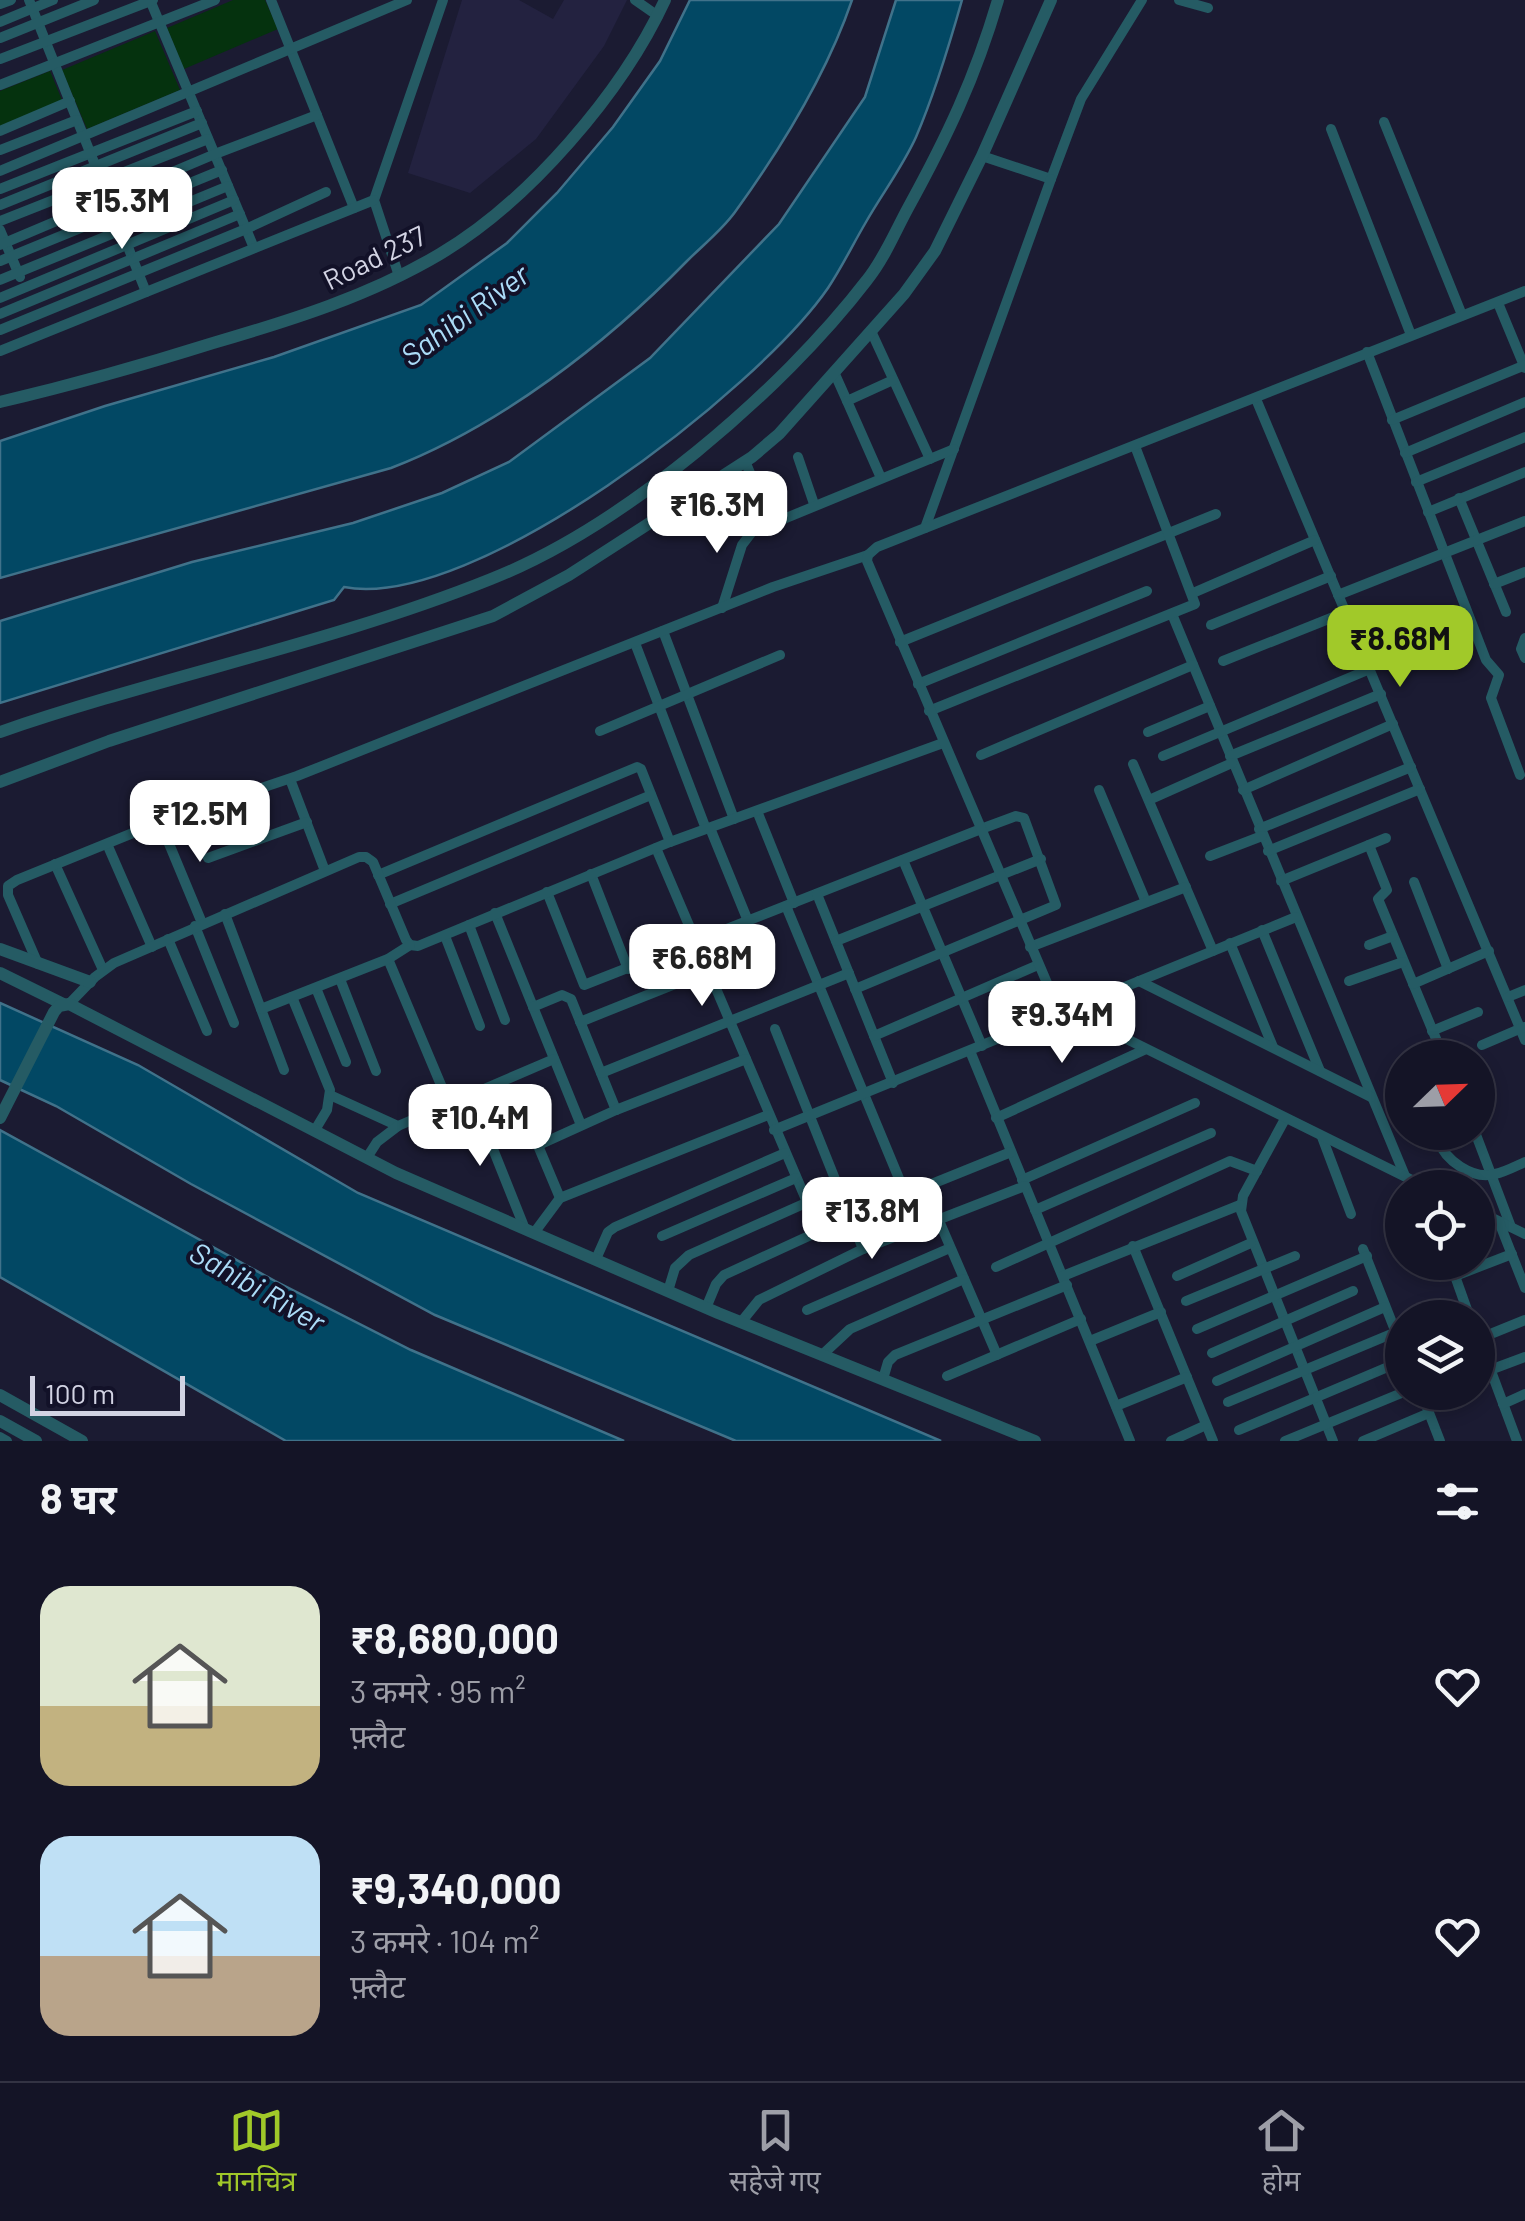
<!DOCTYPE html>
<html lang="hi">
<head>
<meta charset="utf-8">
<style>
  body { margin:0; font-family:Barlow,"Noto Sans Devanagari",sans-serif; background:#212132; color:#f1f3f6; height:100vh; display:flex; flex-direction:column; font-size:38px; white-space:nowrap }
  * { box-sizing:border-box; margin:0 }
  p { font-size:32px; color:#9d9ea7 }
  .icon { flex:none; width:55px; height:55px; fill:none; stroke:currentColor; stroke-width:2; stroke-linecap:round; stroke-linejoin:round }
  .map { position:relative; height:1441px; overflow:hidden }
  .drawer { display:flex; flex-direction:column; background:#141426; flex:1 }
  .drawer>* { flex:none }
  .needle { width:65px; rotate:67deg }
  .tools { position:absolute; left:1385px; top:1040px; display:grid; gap:20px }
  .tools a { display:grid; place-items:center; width:110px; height:110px; border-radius:50%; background:#141426; box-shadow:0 5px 15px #0003,0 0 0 2px #333343; font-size:50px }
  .scale { position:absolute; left:30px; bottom:25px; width:155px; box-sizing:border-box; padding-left:10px; border:5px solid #d2d3e3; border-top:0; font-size:28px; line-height:35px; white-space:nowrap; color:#d2d3e3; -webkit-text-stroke:8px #121128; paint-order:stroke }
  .price { position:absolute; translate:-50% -85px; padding:0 22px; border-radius:20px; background:#fff; color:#222; font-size:32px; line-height:65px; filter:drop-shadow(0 2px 5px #0008) }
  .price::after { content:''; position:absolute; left:50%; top:60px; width:30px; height:22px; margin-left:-15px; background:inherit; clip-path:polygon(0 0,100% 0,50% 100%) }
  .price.active { background:#a1c929; color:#111 }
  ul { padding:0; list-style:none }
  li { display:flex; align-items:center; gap:30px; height:250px; padding:0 40px }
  li span { display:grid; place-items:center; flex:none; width:280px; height:200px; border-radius:30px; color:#555 }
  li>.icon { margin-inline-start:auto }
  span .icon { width:120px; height:120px; fill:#fffc; stroke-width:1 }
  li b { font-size:42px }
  h2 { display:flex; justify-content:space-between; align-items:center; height:120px; padding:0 40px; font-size:42px }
  .tab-bar { display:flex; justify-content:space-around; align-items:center; height:140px; border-top:2px solid #333343; background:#141426; font-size:28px; color:#9d9ea7 }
  .tab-bar a { display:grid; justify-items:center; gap:5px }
  .tab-bar .active { color:#a1c929 }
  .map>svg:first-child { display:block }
</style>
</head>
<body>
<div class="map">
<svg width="1525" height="1441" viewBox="0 0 1525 1441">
  <rect width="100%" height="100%" fill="#1b1b32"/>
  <!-- built -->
  <path fill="#232240" d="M 462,0 L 519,0 L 553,19 L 564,0 L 627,0 L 604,46 L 536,139 L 470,193 L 408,173 Z"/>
  <!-- green -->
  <g fill="#05320e">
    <path d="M 233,0 L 265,0 L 278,29 L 184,69 L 167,28 Z"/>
    <path d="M 155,31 L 180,90 L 87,129 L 62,70 Z"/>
    <path d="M 50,71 L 62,100 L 0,126 L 0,91 Z"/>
  </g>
  <!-- water -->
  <g fill="#024864" stroke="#40728a" stroke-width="2.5">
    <path d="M 690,0 L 852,0 C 826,76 782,147 735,212 C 722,230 703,245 687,261 C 606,344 500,426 391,468 L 0,578 L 0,441 L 105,406 L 274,357 L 421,305 L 507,243 L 557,193 L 613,127 L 660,61 Z"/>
    <path d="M 896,0 L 962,0 C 949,46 935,93 916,137 C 903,166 882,194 866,222 C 853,244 842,267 828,288 C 757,391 473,612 344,587 L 334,600 L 0,703 L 0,621 L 192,562 L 353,523 L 442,493 L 509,462 L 650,358 L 779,224 L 865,97 Z"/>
    <path d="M 0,1003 L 138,1065 L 358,1193 L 941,1441 L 736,1441 L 435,1315 L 191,1184 L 56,1106 L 0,1080 Z"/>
    <path d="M 0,1130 L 275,1281 L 411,1350 L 624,1441 L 286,1441 L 0,1277 Z"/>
  </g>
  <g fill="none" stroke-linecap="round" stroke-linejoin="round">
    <!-- minor -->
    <g stroke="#255b64" stroke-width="10">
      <path d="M 29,0 L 146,292"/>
      <path d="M 150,0 L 254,248"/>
      <path d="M 271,0 L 354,208"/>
      <path d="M 635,0 L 658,16"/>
      <path d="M 1179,0 L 1208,8"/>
      <path d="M 0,4 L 11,0"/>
      <path d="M 0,22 L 53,0"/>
      <path d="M 0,38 L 94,0"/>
      <path d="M 0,59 L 153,0"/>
      <path d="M 0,85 L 215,0"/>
      <path d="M 1384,122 L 1462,315"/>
      <path d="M 1331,129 L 1411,335"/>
      <path d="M 0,131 L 70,101"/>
      <path d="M 0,150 L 77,120"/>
      <path d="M 982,156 L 1051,179 L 1081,99 L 1142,0"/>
      <path d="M 0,171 L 407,0"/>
      <path d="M 0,189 L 197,111"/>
      <path d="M 0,205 L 202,123"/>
      <path d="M 0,221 L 208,139"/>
      <path d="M 0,230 L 20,277"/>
      <path d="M 0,245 L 215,154 L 317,115"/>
      <path d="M 0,261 L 222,170"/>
      <path d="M 399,276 L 374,200 L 443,0"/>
      <path d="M 0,280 L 228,186"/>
      <path d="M 0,298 L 234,200"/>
      <path d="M 1498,303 L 1525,368"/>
      <path d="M 0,314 L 240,214"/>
      <path d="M 0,330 L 246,229 L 326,192"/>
      <path d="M 871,331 L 930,459"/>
      <path d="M 0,351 L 374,200"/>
      <path d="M 1367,352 L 1486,660 L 1499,675 L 1491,698 L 1520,775"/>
      <path d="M 834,372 L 847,401 L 893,380"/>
      <path d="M 1256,399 L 1525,1040"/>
      <path d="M 847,401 L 881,478"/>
      <path d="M 1392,420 L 1525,365"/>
      <path d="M 1405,453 L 1525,402"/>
      <path d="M 798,457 L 814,504"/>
      <path d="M 745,461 L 771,523"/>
      <path d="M 1416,482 L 1525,437"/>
      <path d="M 1459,498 L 1506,612"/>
      <path d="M 1428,512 L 1525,472"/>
      <path d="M 925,528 L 1051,179"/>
      <path d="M 1494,584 L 1525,572"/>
      <path d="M 1193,593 L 1315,540"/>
      <path d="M 1338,595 L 1525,521"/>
      <path d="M 722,608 L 742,545 L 752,532 L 954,449"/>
      <path d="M 1172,614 L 1405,1176"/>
      <path d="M 1211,625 L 1331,576"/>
      <path d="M 663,631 L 734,819"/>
      <path d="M 1525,638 L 1521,649 L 1525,658"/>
      <path d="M 900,642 L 1216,514"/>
      <path d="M 635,643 L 706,829"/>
      <path d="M 1223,661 L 1346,612"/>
      <path d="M 918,684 L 1147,591"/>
      <path d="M 929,711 L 1195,604 L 1135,446"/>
      <path d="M 600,731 L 780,655"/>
      <path d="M 1148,732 L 1210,706"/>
      <path d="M 981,755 L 1193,665"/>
      <path d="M 1163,756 L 1370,669"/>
      <path d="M 1230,756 L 1381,694"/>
      <path d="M 1133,764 L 1213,951"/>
      <path d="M 290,779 L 325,871"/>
      <path d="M 1099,790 L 1146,902"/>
      <path d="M 1243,790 L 1393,724"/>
      <path d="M 1149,800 L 1232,763"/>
      <path d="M 757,811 L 794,903"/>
      <path d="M 160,822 L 202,923"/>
      <path d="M 710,828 L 748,921"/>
      <path d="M 1259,829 L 1411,767"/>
      <path d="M 107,844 L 152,947"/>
      <path d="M 1369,845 L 1387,890 L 1378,899 L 1444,1058"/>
      <path d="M 656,848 L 819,1230"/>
      <path d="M 1268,851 L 1420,789"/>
      <path d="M 1210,856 L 1262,836"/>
      <path d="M 208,858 L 307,822"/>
      <path d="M 903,860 L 982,1046"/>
      <path d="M 55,864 L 103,970"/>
      <path d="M 591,874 L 628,969"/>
      <path d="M 378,875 L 637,767 L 641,769 L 670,842"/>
      <path d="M 1281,881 L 1386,838"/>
      <path d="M 1414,882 L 1448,969"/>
      <path d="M 547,892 L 584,985 L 981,829 L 1016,816 L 1024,818 L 1056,905 L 855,989"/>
      <path d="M 817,894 L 893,1083"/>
      <path d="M 390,904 L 651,795"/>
      <path d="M 786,906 L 905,1193"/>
      <path d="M 495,913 L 581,1125"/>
      <path d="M 225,914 L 284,1070"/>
      <path d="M 469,925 L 505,1020"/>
      <path d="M 195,926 L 234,1023"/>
      <path d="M 1262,930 L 1320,1071"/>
      <path d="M 445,936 L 480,1026"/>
      <path d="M 168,939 L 207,1031"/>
      <path d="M 836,941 L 1041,859"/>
      <path d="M 1230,943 L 1273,1047"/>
      <path d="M 1369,945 L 1393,936"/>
      <path d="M 1030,947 L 1186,887"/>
      <path d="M 388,959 L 449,1104"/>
      <path d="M 38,964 L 8,895 L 8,886 L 17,880 L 160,822 L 297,776 L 773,587 L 868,555"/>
      <path d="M 340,979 L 376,1071"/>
      <path d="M 1139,981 L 1371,1097"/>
      <path d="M 1349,981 L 1403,962"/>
      <path d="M 1413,984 L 1489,951"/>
      <path d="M 316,988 L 346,1062"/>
      <path d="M 292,997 L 330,1090 L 327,1110 L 315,1130"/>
      <path d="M 1508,997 L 1525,990"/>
      <path d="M 69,1004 L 95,977 L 114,963 L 359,857 L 366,857 L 373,862 L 406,940 L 410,945 L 418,946 L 670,842 L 943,743"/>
      <path d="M 533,1007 L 562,995 L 571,999 L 616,1110"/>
      <path d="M 261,1009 L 388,959 L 410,945"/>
      <path d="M 580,1022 L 710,970"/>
      <path d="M 775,1029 L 863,1249"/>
      <path d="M 1432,1031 L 1478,1012"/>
      <path d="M 874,1036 L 1038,965"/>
      <path d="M 1482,1045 L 1524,1027"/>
      <path d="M 970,1051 L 1130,1441"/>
      <path d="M 601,1073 L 849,973"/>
      <path d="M 471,1094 L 525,1229"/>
      <path d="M 330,1095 L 398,1126"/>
      <path d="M 996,1118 L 1144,1050"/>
      <path d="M 1285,1119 L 1243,1196 L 1241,1211 L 1333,1441"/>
      <path d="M 774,1130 L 1296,917"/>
      <path d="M 1475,1132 L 1511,1227"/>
      <path d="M 1322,1137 L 1351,1214"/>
      <path d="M 1438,1140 C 1445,1160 1472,1180 1495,1174 C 1505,1172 1516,1166 1525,1162"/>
      <path d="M 368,1156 L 377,1142 L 398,1126 L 554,1059"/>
      <path d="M 1022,1180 L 1195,1103"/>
      <path d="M 924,1186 L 997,1355"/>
      <path d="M 1428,1188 L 1056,1004 L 867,561 L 868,555 L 877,547 L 1525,291"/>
      <path d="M 560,1198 L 539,1148 L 541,1144 L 616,1110 L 746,1059"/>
      <path d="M 1035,1210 L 1211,1133"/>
      <path d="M 1478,1211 L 1525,1234"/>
      <path d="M 1499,1222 L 1525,1288"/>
      <path d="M 534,1233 L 560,1198 L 768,1115"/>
      <path d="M 662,1236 L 796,1178"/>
      <path d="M 1133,1246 L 1213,1441"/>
      <path d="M 1363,1249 L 1402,1348"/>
      <path d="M 596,1259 L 608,1232 L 615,1227 L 785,1153"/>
      <path d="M 1450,1262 L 1470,1318"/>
      <path d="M 996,1267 L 1230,1161 L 1257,1171"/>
      <path d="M 1063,1276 L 1240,1205"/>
      <path d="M 1177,1276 L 1251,1243"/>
      <path d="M 1455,1276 L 1512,1254"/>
      <path d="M 668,1291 L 675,1268 L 689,1255 L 808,1202"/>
      <path d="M 1186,1301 L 1295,1256"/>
      <path d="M 706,1308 L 716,1284 L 724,1275 L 850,1217 L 1011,1152"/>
      <path d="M 807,1310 L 950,1248"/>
      <path d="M 742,1321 L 759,1300 L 863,1249 L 1025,1186"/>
      <path d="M 1197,1329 L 1367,1256"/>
      <path d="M 1493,1333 L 1525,1320"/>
      <path d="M 1478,1336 L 1517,1441"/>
      <path d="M 1090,1341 L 1161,1312"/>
      <path d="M 1212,1353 L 1353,1291"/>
      <path d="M 822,1355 L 850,1329 L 964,1279"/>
      <path d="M 1490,1370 L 1525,1357"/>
      <path d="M 947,1376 L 1081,1319"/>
      <path d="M 883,1379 L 888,1362 L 895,1355 L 1067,1285"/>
      <path d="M 1217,1381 L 1385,1307"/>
      <path d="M 1421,1392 L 1440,1441"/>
      <path d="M 1228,1402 L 1396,1332"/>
      <path d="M 1503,1404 L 1525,1394"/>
      <path d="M 1116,1406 L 1187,1377"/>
      <path d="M 1239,1430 L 1402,1361"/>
      <path d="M 0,1437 L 7,1441"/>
      <path d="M 1171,1441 L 1206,1425"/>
      <path d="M 1285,1441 L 1404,1392"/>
      <path d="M 1363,1441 L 1429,1413"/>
    </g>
    <!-- tertiary -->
    <g stroke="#255b64" stroke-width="12">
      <path d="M 0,402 C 72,385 143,365 213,343 C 292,320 369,296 440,254 C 528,202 622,93 665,0"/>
      <path d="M 0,732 C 162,676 332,643 491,579 C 623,527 781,392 867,280 C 884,259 895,232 908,208 C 947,137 975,78 998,0"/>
      <path d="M 0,782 L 109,741 L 493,616 L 569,575 L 752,457 L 779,434 L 904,294 L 935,251 L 982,156 L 1051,0"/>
      <path d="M 0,949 L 90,982"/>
      <path d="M 0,973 L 63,1004"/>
      <path d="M 0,1118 L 54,1012 L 59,1006 L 69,1004 L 396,1173 L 718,1313 L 1035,1441"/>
      <path d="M 0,1395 L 82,1441"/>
      <path d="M 0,1421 L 36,1441"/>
    </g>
  </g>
  <g text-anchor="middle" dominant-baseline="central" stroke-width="8" stroke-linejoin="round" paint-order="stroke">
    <!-- street labels -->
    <g font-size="28" fill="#d2d3e3" stroke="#121128">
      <text transform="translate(374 257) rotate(-26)">Road 237</text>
    </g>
    <!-- water labels -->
    <g font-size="30" font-style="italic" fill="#abdbf7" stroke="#121128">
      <text transform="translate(464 314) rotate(-36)">Sahibi River</text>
      <text transform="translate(258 1286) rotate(30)">Sahibi River</text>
    </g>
  </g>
</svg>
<div class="tools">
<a><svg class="needle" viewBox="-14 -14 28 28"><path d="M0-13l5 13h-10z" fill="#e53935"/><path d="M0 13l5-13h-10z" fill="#9d9ea7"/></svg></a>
<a><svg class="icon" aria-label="locate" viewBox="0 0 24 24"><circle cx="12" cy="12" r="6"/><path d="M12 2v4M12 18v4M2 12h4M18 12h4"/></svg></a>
<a><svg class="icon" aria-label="layers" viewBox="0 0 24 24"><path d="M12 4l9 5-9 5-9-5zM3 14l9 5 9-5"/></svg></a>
</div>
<div class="scale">100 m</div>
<b class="price" style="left:122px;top:252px">₹15.3M</b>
<b class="price" style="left:717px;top:556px">₹16.3M</b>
<b class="price active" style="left:1400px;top:690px">₹8.68M</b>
<b class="price" style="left:200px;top:865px">₹12.5M</b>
<b class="price" style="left:702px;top:1009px">₹6.68M</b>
<b class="price" style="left:1062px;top:1066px">₹9.34M</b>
<b class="price" style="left:480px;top:1169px">₹10.4M</b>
<b class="price" style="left:872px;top:1262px">₹13.8M</b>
</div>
<section class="drawer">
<h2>8 घर<svg class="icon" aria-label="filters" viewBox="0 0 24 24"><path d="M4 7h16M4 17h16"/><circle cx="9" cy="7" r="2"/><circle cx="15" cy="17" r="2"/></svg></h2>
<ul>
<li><span style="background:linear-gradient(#dfe7d0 60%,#c2b280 0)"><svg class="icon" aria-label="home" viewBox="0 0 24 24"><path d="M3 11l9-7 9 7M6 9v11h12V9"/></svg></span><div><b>₹8,680,000</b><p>3 कमरे · 95 m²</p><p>फ़्लैट</p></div><svg class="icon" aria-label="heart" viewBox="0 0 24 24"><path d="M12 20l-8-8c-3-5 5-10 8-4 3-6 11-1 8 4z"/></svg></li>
<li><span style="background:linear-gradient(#bfe0f5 60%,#b9a48a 0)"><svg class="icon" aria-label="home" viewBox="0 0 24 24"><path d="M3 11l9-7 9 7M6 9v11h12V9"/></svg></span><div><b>₹9,340,000</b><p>3 कमरे · 104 m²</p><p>फ़्लैट</p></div><svg class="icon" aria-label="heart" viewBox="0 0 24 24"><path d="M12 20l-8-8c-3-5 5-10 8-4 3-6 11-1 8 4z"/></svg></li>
</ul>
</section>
<nav class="tab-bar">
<a class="active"><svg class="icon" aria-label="map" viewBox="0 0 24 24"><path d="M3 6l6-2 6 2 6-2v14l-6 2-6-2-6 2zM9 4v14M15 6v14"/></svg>मानचित्र</a>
<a><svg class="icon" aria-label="saved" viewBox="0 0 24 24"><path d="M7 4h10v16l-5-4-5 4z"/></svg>सहेजे गए</a>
<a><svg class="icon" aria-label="home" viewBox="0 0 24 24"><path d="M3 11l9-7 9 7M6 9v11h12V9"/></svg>होम</a>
</nav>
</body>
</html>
